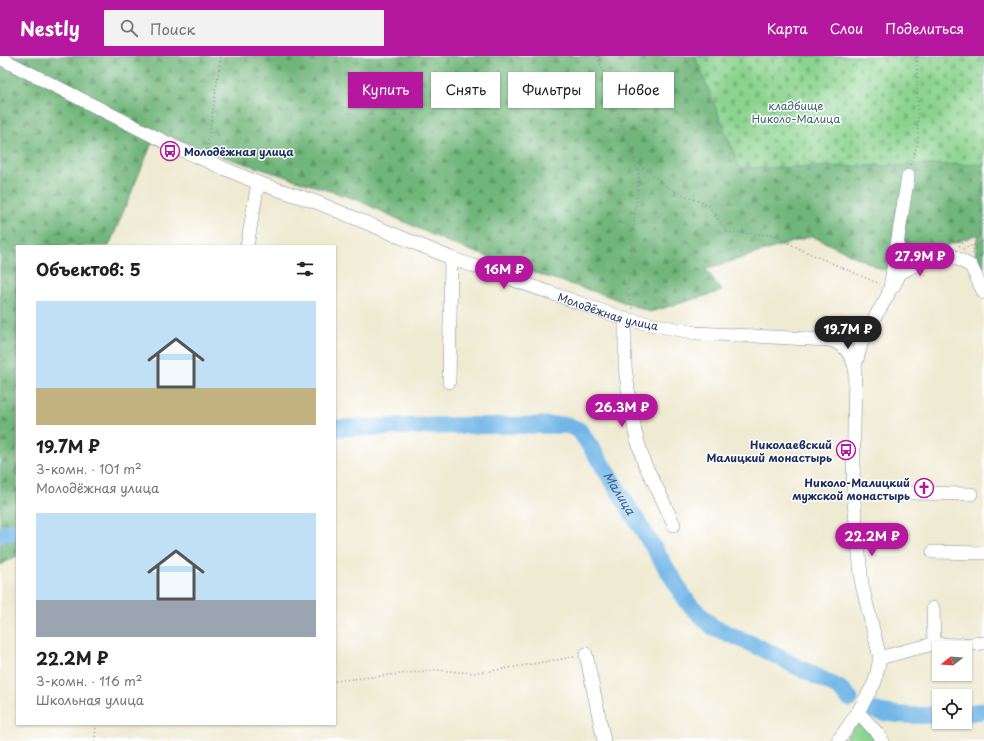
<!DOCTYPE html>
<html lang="ru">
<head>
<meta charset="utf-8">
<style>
  body { margin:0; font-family:"Playpen Sans",sans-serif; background:#f2f2f2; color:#202124; height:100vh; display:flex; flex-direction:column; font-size:15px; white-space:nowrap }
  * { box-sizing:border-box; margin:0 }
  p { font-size:13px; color:#757577 }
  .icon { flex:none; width:22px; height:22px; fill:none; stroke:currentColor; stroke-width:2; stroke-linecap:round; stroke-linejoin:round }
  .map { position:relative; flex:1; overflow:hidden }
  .sheet { position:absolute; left:16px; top:189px; width:320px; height:480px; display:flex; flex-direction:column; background:#fff; border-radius:0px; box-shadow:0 1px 3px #0004 }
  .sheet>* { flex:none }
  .hud { position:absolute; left:348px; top:16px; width:380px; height:36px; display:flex; gap:8px }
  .needle { width:26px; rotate:253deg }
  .tools { position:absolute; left:932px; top:585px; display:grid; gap:8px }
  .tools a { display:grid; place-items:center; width:40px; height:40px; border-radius:0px; background:#fff; box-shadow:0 1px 3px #0004; font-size:20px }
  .price { position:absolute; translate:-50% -34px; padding:0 9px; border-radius:14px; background:#b5179e; color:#fff; font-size:13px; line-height:26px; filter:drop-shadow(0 1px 2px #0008) }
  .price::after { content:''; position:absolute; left:50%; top:24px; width:12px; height:9px; margin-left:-6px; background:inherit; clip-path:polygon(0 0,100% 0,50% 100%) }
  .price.selected { background:#222; color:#fff }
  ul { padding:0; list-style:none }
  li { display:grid; align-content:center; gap:8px; height:212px; padding:0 20px }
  li span { display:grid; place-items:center; height:124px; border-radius:0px; color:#555 }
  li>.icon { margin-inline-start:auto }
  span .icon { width:72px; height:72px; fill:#fffc; stroke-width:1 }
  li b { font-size:17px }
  h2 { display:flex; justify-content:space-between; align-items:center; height:48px; padding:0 20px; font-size:17px }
  .tag { padding:0 14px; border-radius:0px; background:#fff; box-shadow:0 1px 3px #0004; font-size:14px; line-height:36px }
  .tag.selected { background:#b5179e; color:#fff }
  header { display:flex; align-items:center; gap:24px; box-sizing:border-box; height:56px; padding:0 20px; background:#b5179e; color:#fff }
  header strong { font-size:19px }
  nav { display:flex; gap:22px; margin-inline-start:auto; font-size:14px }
  .search { width:280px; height:36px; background:#f2f2f2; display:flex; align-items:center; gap:10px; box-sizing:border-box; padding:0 14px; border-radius:0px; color:#757577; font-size:15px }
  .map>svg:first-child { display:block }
</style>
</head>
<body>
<header>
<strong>Nestly</strong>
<div class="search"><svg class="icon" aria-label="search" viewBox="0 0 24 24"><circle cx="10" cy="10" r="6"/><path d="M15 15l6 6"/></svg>Поиск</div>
<nav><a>Карта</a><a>Слои</a><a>Поделиться</a></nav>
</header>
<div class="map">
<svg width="984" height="685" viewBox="0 0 984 685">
  <defs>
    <pattern id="forest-firs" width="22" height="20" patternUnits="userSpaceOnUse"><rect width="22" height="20" fill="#70b579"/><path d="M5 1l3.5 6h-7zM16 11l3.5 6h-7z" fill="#5b9466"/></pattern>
    <pattern id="cemetery-stones" width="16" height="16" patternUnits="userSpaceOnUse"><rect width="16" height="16" fill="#8bd38e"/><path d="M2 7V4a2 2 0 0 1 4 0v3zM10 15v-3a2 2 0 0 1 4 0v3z" fill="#77b57d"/></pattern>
  </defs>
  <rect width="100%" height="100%" fill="#fff"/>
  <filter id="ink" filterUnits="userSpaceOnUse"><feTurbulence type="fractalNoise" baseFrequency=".025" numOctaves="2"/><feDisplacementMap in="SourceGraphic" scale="8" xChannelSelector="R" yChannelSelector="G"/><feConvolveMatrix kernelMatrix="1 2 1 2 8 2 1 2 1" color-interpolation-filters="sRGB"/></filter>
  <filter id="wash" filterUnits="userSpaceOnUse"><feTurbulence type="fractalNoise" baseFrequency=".012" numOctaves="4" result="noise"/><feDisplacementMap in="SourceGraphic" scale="16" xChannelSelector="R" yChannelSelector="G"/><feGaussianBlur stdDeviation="0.9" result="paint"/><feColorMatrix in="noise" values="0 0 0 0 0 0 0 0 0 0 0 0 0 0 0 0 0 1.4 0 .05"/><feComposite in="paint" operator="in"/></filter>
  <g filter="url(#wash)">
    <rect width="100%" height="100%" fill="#efead2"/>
    <!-- green -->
    <path fill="#8bd38e" stroke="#538176" d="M 857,668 C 865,669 870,678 874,685 L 844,685 Z"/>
    <!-- forest -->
    <path fill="url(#forest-firs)" stroke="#46726c" d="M 0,0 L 984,0 L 984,212 L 975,200 L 978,178 L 883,214 L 812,180 L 706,213 L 722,235 L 650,256 L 605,239 L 541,219 L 454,189 L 355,143 L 206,95 L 157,75 L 109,190 L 17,190 L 17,500 L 0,509 Z"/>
    <!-- cemetery -->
    <path fill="url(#cemetery-stones)" stroke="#538176" d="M 695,0 L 984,0 L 984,108 L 740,112 Z"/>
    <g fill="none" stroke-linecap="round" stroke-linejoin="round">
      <!-- river -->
      <g stroke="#71b6e7" stroke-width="17">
        <path id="s1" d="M 335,372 L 432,370 L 567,369 L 579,374 L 596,399 L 688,547 L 713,571 L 761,592 L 839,632 L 850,643"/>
        <path d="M 0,479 L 17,474"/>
        <path d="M 872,654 C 895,660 916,660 939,659"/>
        <path d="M 965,657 L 984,655"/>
      </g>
    </g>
  </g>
  <g filter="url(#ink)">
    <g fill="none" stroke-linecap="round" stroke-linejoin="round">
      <defs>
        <g id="minor">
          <path id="s2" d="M 0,2 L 175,91 L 258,127 L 316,146 L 451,202 L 625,263 L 696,277 L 829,284 C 845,288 849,296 855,310"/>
          <path d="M 247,190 L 258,127"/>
          <path d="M 893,231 L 900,217 L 921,206 L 949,198 L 971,210 L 984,237"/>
          <path d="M 625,263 L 625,311 L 628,333 L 635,376 L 644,407 L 658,434 L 674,469"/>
          <path d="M 831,284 L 840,283 L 864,279"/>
          <path d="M 449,326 L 451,202"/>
          <path d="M 853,436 L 971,438"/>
          <path d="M 933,496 L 984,497"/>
          <path d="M 933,552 L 934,588"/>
          <path d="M 586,598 L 604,685"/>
          <path d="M 880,602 L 905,595 L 934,588 L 958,589 L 984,587"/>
          <path d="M 838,685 L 858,656"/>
          <path d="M 882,685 L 878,678 L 858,656 L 875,626 L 880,602 L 862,529 L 853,436 L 855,310 L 864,279 L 887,241 L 890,232 L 908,120"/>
        </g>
      </defs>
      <!-- minor casing -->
      <use href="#minor" stroke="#858c98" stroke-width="14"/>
      <!-- path -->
      <g stroke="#858c98" stroke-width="1.5" stroke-dasharray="1 3" stroke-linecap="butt">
        <path d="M 598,0 L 639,118 L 627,237 L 633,253"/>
        <path d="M 207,93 L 221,0"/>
        <path d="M 634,104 L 670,133 L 709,150 L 727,176 L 773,179 L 804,195 L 880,228"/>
        <path d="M 911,109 L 918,85 L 917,0"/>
        <path d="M 959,190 L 980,174 L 984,160"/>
        <path d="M 963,193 L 984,185"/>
        <path d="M 973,198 L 974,189 L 980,175"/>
        <path d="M 335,625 L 435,614 L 472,617 L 491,615 L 574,601"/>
        <path d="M 95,685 L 96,668"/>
      </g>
      <!-- minor -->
      <use href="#minor" stroke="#fff" stroke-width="13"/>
    </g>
  </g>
  <!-- icons -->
  <defs>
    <symbol id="bus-ring" viewBox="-11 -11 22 22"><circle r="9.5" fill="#fff" stroke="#b5179e" stroke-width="1.5"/><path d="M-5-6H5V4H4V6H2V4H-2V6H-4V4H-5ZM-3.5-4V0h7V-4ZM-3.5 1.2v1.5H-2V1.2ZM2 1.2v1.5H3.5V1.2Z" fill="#b5179e"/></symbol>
    <symbol id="church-ring" viewBox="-11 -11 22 22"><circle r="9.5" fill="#fff" stroke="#b5179e" stroke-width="1.5"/><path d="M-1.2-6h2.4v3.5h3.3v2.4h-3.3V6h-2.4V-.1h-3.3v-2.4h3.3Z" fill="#b5179e"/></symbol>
  </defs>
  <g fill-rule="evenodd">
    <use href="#bus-ring" x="159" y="84" width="22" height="22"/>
    <use href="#bus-ring" x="835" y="383" width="22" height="22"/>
    <use href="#church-ring" x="913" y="421" width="22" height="22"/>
  </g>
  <g text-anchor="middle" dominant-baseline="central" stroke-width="3" stroke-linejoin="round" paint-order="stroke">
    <!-- park labels -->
    <g font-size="11" fill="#3d606c" stroke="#fff">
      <text x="796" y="49">кладбище<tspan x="796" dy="13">Николо-Малица</tspan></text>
    </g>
    <!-- poi labels -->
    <g font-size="11" font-weight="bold" fill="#1b2f5e" stroke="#fff" text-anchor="end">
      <text x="184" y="95" text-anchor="start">Молодёжная улица</text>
      <text x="832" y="388">Николаевский<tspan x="832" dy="13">Малицкий монастырь</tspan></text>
      <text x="910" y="426">Николо-Малицкий<tspan x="910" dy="13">мужской монастырь</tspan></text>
    </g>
    <!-- street labels -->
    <g font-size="11" fill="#1b2f5e" stroke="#fff">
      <text stroke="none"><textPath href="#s2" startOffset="660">Молодёжная улица</textPath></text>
    </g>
    <!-- water labels -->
    <g font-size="12" font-style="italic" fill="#395e8e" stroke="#fff">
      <text stroke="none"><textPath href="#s1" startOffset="320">Малица</textPath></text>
    </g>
  </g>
</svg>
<div class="tools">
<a><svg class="needle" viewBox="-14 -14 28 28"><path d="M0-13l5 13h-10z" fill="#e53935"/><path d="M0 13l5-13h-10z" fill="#757577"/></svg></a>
<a><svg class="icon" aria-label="locate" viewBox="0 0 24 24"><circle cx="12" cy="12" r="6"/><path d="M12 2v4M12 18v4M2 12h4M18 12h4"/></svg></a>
</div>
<b class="price" style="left:920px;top:221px">27.9M ₽</b>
<b class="price" style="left:504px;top:234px">16M ₽</b>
<b class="price selected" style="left:848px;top:294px">19.7M ₽</b>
<b class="price" style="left:622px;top:372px">26.3M ₽</b>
<b class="price" style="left:872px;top:501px">22.2M ₽</b>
<div class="hud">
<a class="tag selected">Купить</a>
<a class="tag">Снять</a>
<a class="tag">Фильтры</a>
<a class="tag">Новое</a>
</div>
<section class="sheet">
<h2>Объектов: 5<svg class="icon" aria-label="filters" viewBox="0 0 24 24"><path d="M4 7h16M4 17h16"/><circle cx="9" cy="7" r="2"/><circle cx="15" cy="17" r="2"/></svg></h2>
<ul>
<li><span style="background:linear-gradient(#bfe0f5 70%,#c2b280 0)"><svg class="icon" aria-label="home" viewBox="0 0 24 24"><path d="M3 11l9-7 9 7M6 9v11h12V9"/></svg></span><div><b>19.7M ₽</b><p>3-комн. · 101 m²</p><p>Молодёжная улица</p></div></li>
<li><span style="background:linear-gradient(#bfe0f5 70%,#9aa5b1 0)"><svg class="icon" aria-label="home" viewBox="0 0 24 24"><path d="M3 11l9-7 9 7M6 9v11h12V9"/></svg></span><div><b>22.2M ₽</b><p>3-комн. · 116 m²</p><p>Школьная улица</p></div></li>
</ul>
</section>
</div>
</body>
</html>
